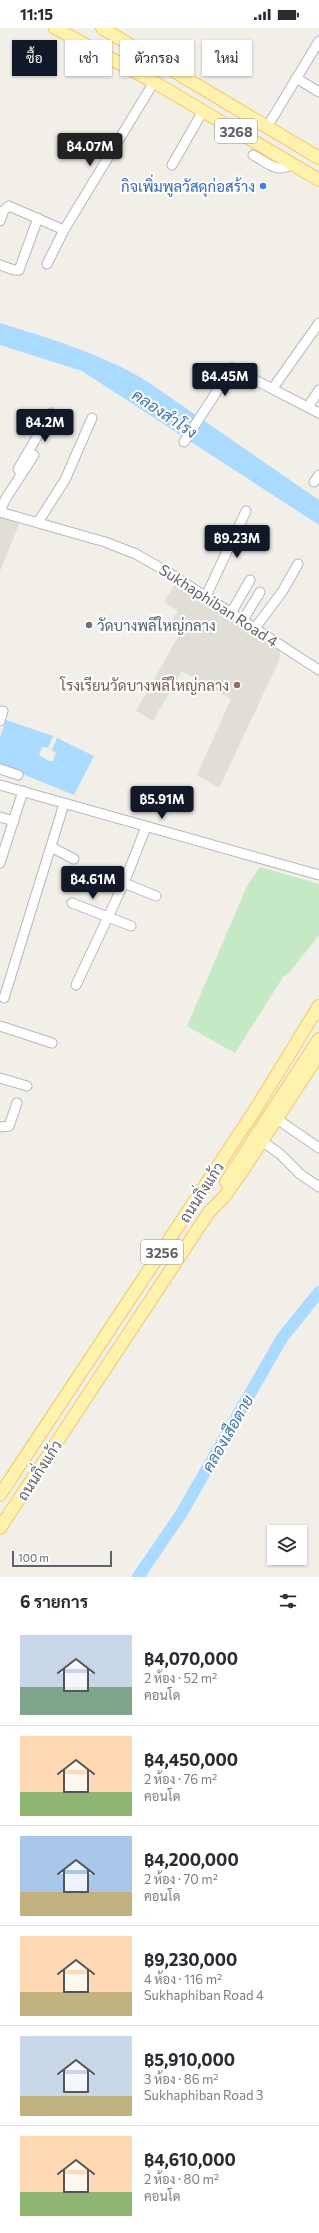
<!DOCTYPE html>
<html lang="th">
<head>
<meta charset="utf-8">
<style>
  body { margin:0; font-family:Commissioner,Sarabun,sans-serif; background:#f2f2f3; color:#2b2b33; height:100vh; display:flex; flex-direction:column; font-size:15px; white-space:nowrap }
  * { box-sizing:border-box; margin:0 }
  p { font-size:13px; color:#7c7c81 }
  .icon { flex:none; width:22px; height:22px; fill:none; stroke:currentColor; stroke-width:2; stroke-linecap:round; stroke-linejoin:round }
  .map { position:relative; height:1549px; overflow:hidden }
  .drawer { display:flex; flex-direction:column; background:#fff; flex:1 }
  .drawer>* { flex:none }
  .banner { position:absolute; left:12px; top:12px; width:295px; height:36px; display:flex; gap:8px }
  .controls { position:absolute; left:267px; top:1497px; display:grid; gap:8px }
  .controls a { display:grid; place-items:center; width:40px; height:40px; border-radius:0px; background:#fff; box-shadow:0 1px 3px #0004; font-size:20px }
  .scale { position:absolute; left:12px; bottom:10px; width:100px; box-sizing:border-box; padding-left:4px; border:2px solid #5f6368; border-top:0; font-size:11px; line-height:14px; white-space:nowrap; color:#5f6368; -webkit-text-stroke:3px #fff; paint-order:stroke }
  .price { position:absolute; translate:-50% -34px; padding:0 9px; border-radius:4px; background:#111827; color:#fff; font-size:13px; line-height:26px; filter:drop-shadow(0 1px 2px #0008) }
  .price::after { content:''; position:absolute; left:50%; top:24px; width:12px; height:9px; margin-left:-6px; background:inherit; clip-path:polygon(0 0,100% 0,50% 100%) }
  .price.current { background:#222; color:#fff }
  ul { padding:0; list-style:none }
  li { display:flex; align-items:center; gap:12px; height:100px; padding:0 20px }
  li+li { border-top:1px solid #e1e1e2 }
  li span { display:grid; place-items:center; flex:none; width:112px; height:80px; border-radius:0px; color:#555 }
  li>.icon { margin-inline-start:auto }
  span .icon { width:48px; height:48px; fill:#fffc; stroke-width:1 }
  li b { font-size:17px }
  h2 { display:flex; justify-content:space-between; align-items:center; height:48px; padding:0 20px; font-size:17px }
  .tag { padding:0 14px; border-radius:0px; background:#fff; box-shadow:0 1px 3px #0004; font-size:14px; line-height:36px }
  .tag.current { background:#111827; color:#fff }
  .status { display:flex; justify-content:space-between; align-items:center; height:28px; padding:0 20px; background:#fff; direction:ltr }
  .status svg { height:11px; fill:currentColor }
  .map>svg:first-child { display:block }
</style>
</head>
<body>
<div class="status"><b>11:15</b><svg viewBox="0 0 49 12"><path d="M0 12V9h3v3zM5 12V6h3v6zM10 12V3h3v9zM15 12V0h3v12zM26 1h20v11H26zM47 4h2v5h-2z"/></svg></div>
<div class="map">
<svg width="319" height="1549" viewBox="0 0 319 1549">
  <rect width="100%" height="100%" fill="#f1efe8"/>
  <!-- education -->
  <g fill="#e1ded6">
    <path d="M 0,488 L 20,494 L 0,543 Z"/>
    <path d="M 175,556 L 280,624 L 279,633 L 219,760 L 197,747 L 231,671 L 182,643 L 153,693 L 136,683 L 183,600 L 172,593 L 178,583 L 164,574 Z"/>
  </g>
  <!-- green -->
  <path fill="#c5e8c5" d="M 260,839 L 319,856 L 319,907 L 289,945 L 283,949 L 235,1025 L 187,998 L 247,858 Z"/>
  <!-- water -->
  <g fill="#aadaff">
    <path d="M 0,295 C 51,311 99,325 145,352 L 319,472 L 319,497 L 82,343 L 0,317 Z"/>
    <path d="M 6,692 L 53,708 L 94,728 L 74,767 L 0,737 L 0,709 Z"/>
  </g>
  <!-- pier -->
  <path fill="#f1efe8" d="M 53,708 L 57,710 L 52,722 L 56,725 L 53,733 L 49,733 L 39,727 L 42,719 L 48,720 Z"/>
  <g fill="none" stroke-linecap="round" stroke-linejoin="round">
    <!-- river -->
    <path stroke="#aadaff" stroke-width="12" d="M 138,1549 L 181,1486 L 282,1310 L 319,1264"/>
    <defs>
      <g id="minor">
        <path d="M 296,50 L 319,64"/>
        <path d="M 267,99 L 319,13"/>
        <path d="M 253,127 C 268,135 277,146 292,136"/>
        <path d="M 172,137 L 203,83"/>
        <path d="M 0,193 L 4,182 L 9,178 L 64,202"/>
        <path d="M 47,236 L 64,202 L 154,54"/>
        <path d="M 0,237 L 14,242 L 19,242 L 38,190"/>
        <path d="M 273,360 L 319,295"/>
        <path d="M 308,379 L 319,362"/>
        <path d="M 184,414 L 232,340 L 319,385"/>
        <path d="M 21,446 L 18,441 L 51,385"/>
        <path d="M 314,454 L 319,447"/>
        <path d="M 0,483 L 6,470 L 34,427"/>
        <path d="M 0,484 L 105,514 L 136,526 L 171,546 L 319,642"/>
        <path d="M 38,494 L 65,452 L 92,390"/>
        <path d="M 206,568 L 246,483"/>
        <path d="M 231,585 L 250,552"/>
        <path d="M 243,592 L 260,564"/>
        <path d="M 255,600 L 282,564 L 298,536"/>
        <path d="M 0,693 L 3,683"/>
        <path d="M 0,741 L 18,747"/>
        <path d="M 0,757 L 319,847"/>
        <path d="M 0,789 L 14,793"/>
        <path d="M 51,819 L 74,831"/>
        <path d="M 0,835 L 23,763"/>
        <path d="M 124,855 L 156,868"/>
        <path d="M 72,875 L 131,898"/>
        <path d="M 76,957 L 124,855 L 146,799"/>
        <path d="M 4,970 L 64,776"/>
        <path d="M 0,998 L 52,1015"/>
        <path d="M 0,1050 L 27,1058"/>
        <path d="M 277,1091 L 319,1120"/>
        <path d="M 0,1099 L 9,1098 L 17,1075"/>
        <path d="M 262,1113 L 280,1126 L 300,1146 L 319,1159"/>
      </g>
      <g id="major">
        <path d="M 55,0 L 154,54 L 319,152"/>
        <path d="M 102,0 L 319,130"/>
        <path d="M 226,1154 L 319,1011"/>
        <path d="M 0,1467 L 255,1082 L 319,978"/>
        <path d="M 0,1500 L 209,1184 L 224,1169 L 245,1139 L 319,1026"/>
      </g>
    </defs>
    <!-- minor casing -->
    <use href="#minor" stroke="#b5b8bc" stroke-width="11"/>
    <!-- major casing -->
    <use href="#major" stroke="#f2c960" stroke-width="14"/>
    <!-- minor -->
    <use href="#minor" stroke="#fff" stroke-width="9"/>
    <!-- major -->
    <use href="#major" stroke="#fff2af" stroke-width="12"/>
  </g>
  <!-- markers -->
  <circle fill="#3f7fe0" stroke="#fff" stroke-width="1.5" cx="263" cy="158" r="4"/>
  <circle fill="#6b7280" stroke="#fff" stroke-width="1.5" cx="89" cy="597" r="4"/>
  <circle fill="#8d6e63" stroke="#fff" stroke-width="1.5" cx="237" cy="657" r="4"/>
  <g text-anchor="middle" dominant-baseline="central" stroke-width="4" stroke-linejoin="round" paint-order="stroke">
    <!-- shield labels -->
    <g fill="#fff" stroke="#8f9295" stroke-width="1">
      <rect x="215" y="91" width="42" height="24" rx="3"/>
      <rect x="141" y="1212" width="42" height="24" rx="3"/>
    </g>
    <g font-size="14" font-weight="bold" fill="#5f6368">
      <text x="236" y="103">3268</text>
      <text x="162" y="1224">3256</text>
    </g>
    <!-- shop labels -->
    <g font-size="15" fill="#366cbe" stroke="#fff" text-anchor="end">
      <text x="255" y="158">กิจเพิ่มพูลวัสดุก่อสร้าง</text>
    </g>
    <!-- street labels -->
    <g font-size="15" fill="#5f6368" stroke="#fff">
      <text transform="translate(219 577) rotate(33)">Sukhaphiban Road 4</text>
      <text transform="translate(201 1164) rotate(-57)">ถนนกิ่งแก้ว</text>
      <text transform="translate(39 1442) rotate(-57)">ถนนกิ่งแก้ว</text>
    </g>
    <!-- worship labels -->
    <g font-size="15" fill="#5b616d" stroke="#fff" text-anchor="start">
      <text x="97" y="597">วัดบางพลีใหญ่กลาง</text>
    </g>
    <!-- education labels -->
    <g font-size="15" fill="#785e54" stroke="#fff" text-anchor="end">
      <text x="229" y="657">โรงเรียนวัดบางพลีใหญ่กลาง</text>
    </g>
    <!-- water labels -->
    <g font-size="16" font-style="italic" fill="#4174aa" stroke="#fff">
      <text transform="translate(165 385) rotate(34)">คลองสำโรง</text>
      <text transform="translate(227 1405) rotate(-60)">คลองเสือตาย</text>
    </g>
  </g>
</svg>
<div class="controls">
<a><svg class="icon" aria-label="layers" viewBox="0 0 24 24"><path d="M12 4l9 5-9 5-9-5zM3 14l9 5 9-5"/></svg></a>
</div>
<div class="scale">100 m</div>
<b class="price current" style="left:90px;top:139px">฿4.07M</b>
<b class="price" style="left:225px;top:369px">฿4.45M</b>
<b class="price" style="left:45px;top:415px">฿4.2M</b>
<b class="price" style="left:237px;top:531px">฿9.23M</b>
<b class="price" style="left:162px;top:792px">฿5.91M</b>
<b class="price" style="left:93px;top:872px">฿4.61M</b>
<div class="banner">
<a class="tag current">ซื้อ</a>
<a class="tag">เช่า</a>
<a class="tag">ตัวกรอง</a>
<a class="tag">ใหม่</a>
</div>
</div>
<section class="drawer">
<h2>6 รายการ<svg class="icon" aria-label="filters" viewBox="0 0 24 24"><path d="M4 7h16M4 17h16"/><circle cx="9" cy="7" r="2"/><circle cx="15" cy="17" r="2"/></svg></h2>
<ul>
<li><span style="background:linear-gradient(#c9d6e8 65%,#7fa58c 0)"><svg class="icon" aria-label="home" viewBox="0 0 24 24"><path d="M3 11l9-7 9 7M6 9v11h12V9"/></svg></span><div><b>฿4,070,000</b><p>2 ห้อง · 52 m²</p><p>คอนโด</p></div></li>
<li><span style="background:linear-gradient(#ffd9b3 70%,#8fb573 0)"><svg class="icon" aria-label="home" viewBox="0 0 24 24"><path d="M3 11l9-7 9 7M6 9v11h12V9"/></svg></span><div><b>฿4,450,000</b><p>2 ห้อง · 76 m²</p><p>คอนโด</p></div></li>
<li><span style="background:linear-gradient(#a9c7e8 70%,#c2b280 0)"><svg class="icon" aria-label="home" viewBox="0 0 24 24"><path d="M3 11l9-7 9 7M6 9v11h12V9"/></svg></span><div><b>฿4,200,000</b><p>2 ห้อง · 70 m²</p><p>คอนโด</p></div></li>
<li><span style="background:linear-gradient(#ffd9b3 70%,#c2b280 0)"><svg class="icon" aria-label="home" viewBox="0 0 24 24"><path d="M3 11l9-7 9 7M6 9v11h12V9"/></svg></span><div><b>฿9,230,000</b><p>4 ห้อง · 116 m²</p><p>Sukhaphiban Road 4</p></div></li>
<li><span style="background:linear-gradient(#c9d6e8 75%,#c2b280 0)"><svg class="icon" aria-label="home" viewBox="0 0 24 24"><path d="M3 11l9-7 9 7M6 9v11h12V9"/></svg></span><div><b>฿5,910,000</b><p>3 ห้อง · 86 m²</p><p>Sukhaphiban Road 3</p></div></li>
<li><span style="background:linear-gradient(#ffd9b3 70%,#8fb573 0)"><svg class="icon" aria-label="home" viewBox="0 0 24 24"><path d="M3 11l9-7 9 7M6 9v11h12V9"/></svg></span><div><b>฿4,610,000</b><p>2 ห้อง · 80 m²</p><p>คอนโด</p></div></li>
</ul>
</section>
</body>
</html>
